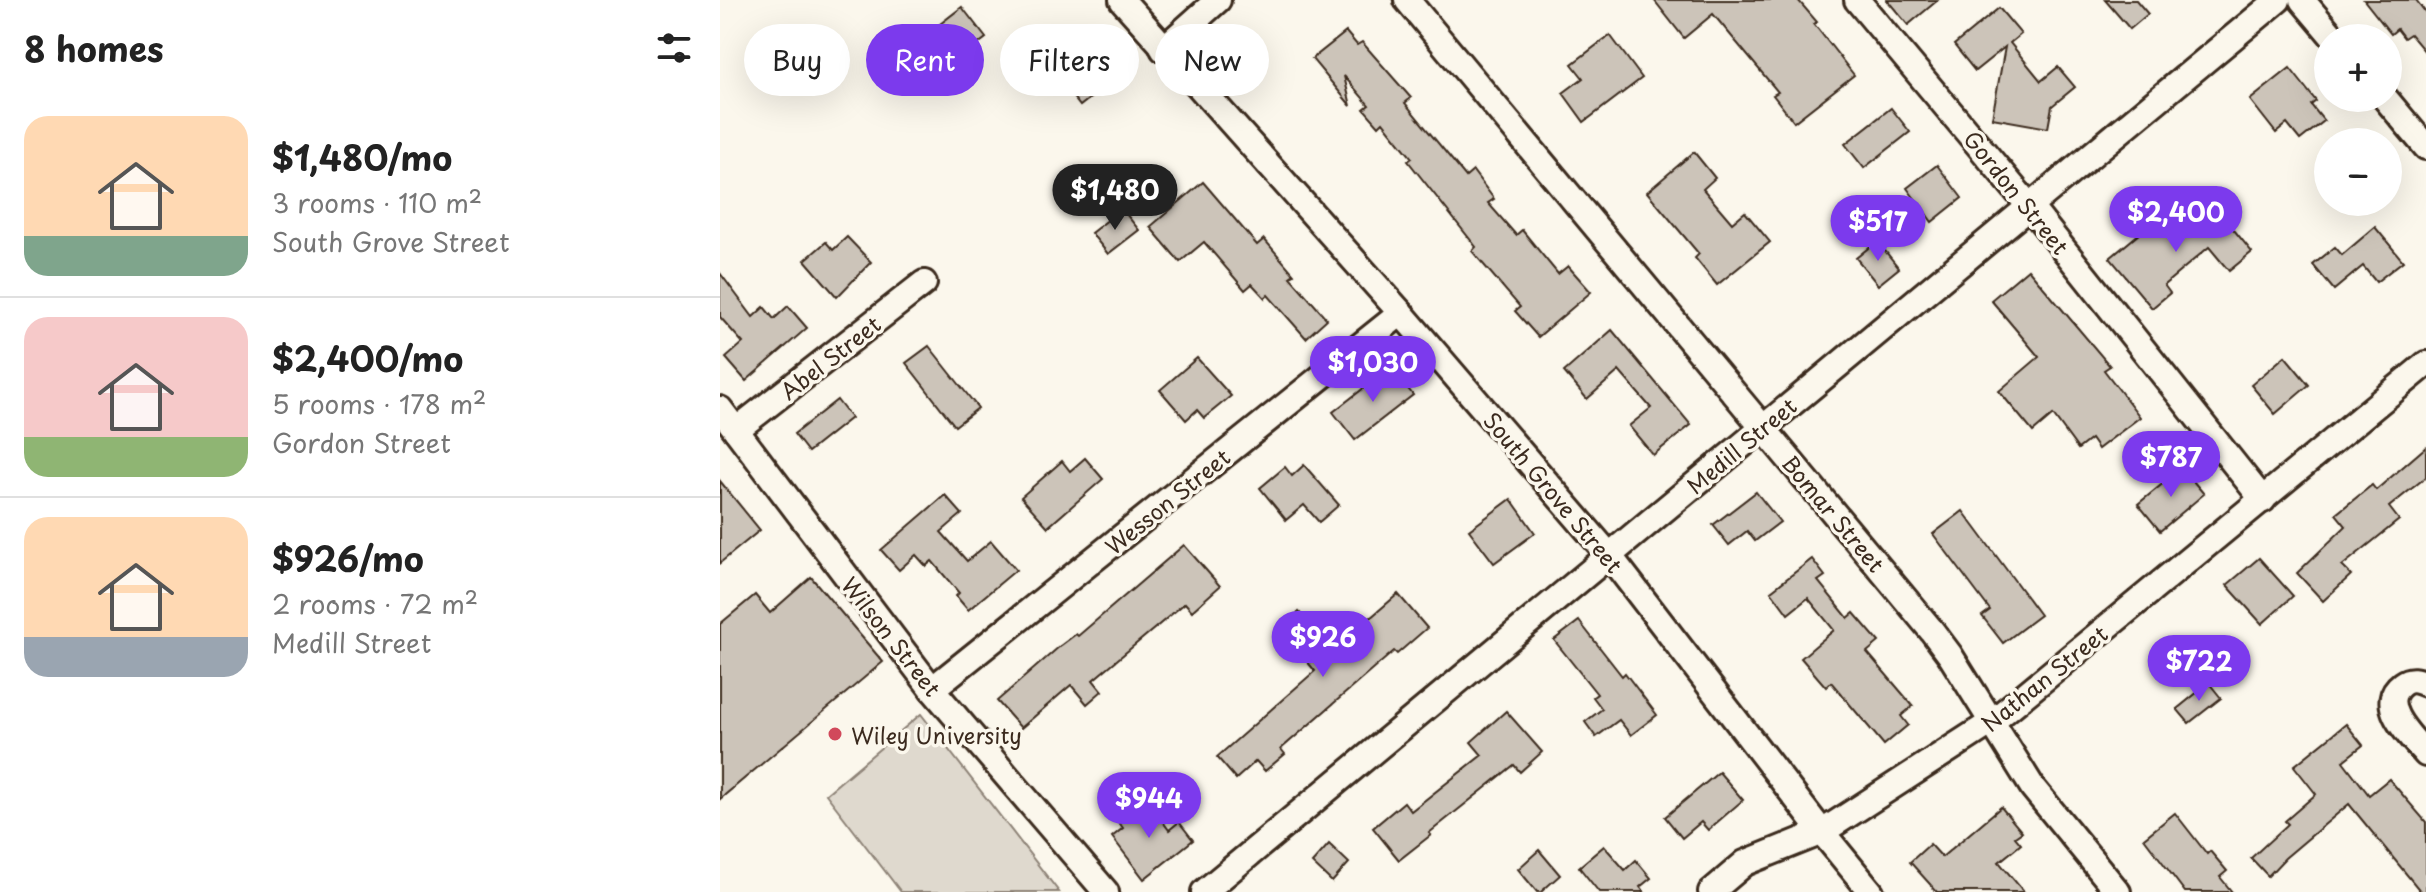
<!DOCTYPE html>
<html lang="en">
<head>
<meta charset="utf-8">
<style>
  body { margin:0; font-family:"Playpen Sans",sans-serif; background:#f6f6f6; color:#222; height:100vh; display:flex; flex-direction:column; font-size:30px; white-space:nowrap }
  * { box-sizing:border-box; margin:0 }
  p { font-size:26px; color:#767676 }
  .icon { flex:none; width:44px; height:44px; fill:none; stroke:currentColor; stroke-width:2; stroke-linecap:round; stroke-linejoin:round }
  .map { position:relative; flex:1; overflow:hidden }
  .drawer { display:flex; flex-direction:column; background:#fff; width:720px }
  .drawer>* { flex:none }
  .hud { position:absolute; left:24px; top:24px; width:760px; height:72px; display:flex; gap:16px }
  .buttons { position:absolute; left:1594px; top:24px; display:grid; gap:16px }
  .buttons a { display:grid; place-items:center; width:88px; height:88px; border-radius:50%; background:#fff; box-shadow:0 8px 32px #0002; font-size:40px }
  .price { position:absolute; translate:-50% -68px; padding:0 18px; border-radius:28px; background:#7c3aed; color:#fff; font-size:26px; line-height:52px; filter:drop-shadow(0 2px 4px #0008) }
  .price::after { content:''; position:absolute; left:50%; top:48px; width:24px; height:18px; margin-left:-12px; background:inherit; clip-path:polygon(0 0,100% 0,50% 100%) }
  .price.on { background:#222; color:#fff }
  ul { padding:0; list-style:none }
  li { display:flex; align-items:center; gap:24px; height:200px; padding:0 24px }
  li+li { border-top:2px solid #e0e0e0 }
  li span { display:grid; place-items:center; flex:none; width:224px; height:160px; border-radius:24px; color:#555 }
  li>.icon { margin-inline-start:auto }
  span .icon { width:96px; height:96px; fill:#fffc; stroke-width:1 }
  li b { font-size:34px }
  h2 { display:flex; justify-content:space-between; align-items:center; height:96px; padding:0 24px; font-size:34px }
  .chip { padding:0 28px; border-radius:36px; background:#fff; box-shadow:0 8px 32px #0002; font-size:28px; line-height:72px }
  .chip.on { background:#7c3aed; color:#fff }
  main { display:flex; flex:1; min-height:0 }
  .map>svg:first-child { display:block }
</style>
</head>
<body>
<main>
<section class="drawer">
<h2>8 homes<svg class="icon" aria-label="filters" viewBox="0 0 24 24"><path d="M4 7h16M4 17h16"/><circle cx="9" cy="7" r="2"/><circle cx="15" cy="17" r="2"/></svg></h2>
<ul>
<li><span style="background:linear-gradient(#ffd9b3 75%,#7fa58c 0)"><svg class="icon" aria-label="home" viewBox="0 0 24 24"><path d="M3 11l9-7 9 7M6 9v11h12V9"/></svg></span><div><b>$1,480/mo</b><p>3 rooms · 110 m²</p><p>South Grove Street</p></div></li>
<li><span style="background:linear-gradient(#f6c9c9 75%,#8fb573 0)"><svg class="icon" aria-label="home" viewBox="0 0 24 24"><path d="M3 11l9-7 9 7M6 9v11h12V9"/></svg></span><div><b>$2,400/mo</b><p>5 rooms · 178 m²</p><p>Gordon Street</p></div></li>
<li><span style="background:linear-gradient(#ffd9b3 75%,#9aa5b1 0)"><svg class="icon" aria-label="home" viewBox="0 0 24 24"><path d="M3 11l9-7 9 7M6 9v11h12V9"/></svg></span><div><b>$926/mo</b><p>2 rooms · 72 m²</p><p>Medill Street</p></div></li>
</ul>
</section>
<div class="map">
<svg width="1706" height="892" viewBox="0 0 1706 892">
  <rect width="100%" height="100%" fill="#fbf7ec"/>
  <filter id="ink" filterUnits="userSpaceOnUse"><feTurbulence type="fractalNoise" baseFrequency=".0125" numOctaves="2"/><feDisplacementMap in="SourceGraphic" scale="16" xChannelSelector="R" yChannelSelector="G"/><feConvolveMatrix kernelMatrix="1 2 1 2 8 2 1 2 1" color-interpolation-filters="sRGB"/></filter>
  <g filter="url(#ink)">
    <!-- green -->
    <path fill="#dfd9ce" stroke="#8d8276" stroke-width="2" d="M 201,714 L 339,892 L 181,892 L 106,794 Z"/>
    <!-- building -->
    <g fill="#ccc4b9" stroke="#3b2a1e" stroke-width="2">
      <path d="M 934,0 L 1078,0 L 1097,22 L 1094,24 L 1134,75 L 1074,122 L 1053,95 L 1058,92 L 993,14 L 964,38 Z"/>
      <path d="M 1167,0 L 1218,0 L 1188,25 Z"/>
      <path d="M 1385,0 L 1416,0 L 1428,14 L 1410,29 Z"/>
      <path d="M 1644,0 L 1696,0 L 1706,13 L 1706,53 L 1690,34 L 1684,38 L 1677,29 L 1671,34 Z"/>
      <path d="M 242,7 L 266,38 L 226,69 L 202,38 Z"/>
      <path d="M 1279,8 L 1301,34 L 1290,43 L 1321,81 L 1338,67 L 1355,87 L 1332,106 L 1328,128 L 1272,118 L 1285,47 L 1255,71 L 1234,45 Z"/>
      <path d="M 626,32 L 637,45 L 642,42 L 691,98 L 685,103 L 746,177 L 753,171 L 774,199 L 768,203 L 796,235 L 802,230 L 838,274 L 848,266 L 871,292 L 818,337 L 795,311 L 800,307 L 752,251 L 756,247 L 688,161 L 692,158 L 663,122 L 659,126 L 644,109 L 649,105 L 624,76 L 631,106 L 592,59 Z"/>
      <path d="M 890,35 L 922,78 L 864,122 L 843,93 L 863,78 L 852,64 Z"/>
      <path d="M 371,51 L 393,80 L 360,106 L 337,77 Z"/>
      <path d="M 1570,68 L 1596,101 L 1591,105 L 1604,121 L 1580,140 L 1567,124 L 1556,133 L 1530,100 Z"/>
      <path d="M 1171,108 L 1190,132 L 1144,168 L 1125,144 Z"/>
      <path d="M 974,152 L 995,178 L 983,189 L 1012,223 L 1025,212 L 1050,242 L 997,285 L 975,258 L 979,254 L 927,192 Z"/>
      <path d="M 1217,165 L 1242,198 L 1212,222 L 1187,188 Z"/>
      <path d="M 483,182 L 537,245 L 544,239 L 574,274 L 570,277 L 607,319 L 586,338 L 548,295 L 545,298 L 532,284 L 525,290 L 484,242 L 460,262 L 430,227 Z"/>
      <path d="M 402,209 L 419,230 L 388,254 L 371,233 Z"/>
      <path d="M 1497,209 L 1532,252 L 1509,271 L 1489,247 L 1444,285 L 1450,293 L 1432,308 L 1390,258 L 1437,219 L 1456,242 Z"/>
      <path d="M 1655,227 L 1683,261 L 1656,282 L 1643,266 L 1614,290 L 1593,265 L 1615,247 L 1622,255 Z"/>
      <path d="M 127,237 L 151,262 L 117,297 L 85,260 L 106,242 L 113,250 Z"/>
      <path d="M 1157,241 L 1179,268 L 1158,285 L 1136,258 Z"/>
      <path d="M 1308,269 L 1390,366 L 1384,370 L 1420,417 L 1378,449 L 1371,439 L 1358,449 L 1333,415 L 1313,432 L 1279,391 L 1319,357 L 1271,300 Z"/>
      <path d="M 0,273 L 33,317 L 44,307 L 54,319 L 68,306 L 87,328 L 26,381 L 6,358 L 23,343 L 0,317 Z"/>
      <path d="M 892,330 L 971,425 L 933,455 L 909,426 L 931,408 L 899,371 L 867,399 L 844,372 Z"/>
      <path d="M 209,346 L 258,408 L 235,426 L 186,363 Z"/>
      <path d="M 1565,356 L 1589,385 L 1555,414 L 1531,385 Z"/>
      <path d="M 477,358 L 511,396 L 484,418 L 477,410 L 466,420 L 440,390 Z"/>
      <path d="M 671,367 L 693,395 L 635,440 L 613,412 Z"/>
      <path d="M 117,400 L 131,418 L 88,452 L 74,434 Z"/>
      <path d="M 1706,447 L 1706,477 L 1669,507 L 1679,520 L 1622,566 L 1631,575 L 1603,601 L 1577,573 L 1626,526 L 1616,514 L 1652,485 L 1656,490 Z"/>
      <path d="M 365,458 L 383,479 L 328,527 L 301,497 L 342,461 L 350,471 Z"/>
      <path d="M 584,465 L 619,505 L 599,522 L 584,505 L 566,520 L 540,488 L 565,467 L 572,476 Z"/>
      <path d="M 1462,468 L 1484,494 L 1440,531 L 1418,504 Z"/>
      <path d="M 0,481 L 40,530 L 0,563 Z"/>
      <path d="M 1036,492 L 1060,522 L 1035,541 L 1027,531 L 1009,545 L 993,525 Z"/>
      <path d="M 225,495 L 242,514 L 221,532 L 247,561 L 271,541 L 296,570 L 248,610 L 236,596 L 239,593 L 212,561 L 206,566 L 196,555 L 179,570 L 161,550 Z"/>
      <path d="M 791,499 L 815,533 L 774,563 L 749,530 Z"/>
      <path d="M 1243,511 L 1320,615 L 1283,643 L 1262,616 L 1270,610 L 1213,534 Z"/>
      <path d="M 464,545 L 500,586 L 472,611 L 465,603 L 386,669 L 373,680 L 382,691 L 367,704 L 351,685 L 301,728 L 277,701 L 340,646 L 356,634 L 358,636 Z"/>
      <path d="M 1539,558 L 1573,596 L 1542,624 L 1507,585 Z"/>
      <path d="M 1092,559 L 1105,576 L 1098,581 L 1128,618 L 1134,613 L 1159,642 L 1147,652 L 1193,706 L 1181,716 L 1188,725 L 1164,745 L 1111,682 L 1106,687 L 1081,658 L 1114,630 L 1088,598 L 1068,614 L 1051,591 Z"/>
      <path d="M 91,577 L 163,662 L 0,799 L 0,624 L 35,595 L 50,613 Z"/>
      <path d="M 678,594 L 707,628 L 677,654 L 674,651 L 561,749 L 565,754 L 545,771 L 536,761 L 516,779 L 497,757 L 595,671 L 560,629 L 579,612 L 601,638 L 617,624 L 628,637 Z"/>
      <path d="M 859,621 L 902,676 L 905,673 L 937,715 L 911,735 L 899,720 L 876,737 L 865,722 L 882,709 L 873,697 L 877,694 L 834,640 Z"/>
      <path d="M 1489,683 L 1501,698 L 1469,723 L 1457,709 Z"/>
      <path d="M 786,711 L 822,752 L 800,772 L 794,765 L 709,833 L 711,835 L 679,860 L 653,828 L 684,802 L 691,811 L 762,755 L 751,742 Z"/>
      <path d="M 1626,724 L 1643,745 L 1623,761 L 1649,795 L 1669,779 L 1706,822 L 1706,892 L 1701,892 L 1629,804 L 1565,858 L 1548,876 L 1531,858 L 1568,824 L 1565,821 L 1596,794 L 1574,766 Z"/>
      <path d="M 999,772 L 1023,800 L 988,830 L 981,822 L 962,838 L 945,817 Z"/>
      <path d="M 416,805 L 426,818 L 435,811 L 449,830 L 459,822 L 473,840 L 424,879 L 392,837 L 403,828 L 397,820 Z"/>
      <path d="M 1281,807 L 1302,832 L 1295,837 L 1301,844 L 1279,862 L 1304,892 L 1217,892 L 1190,862 L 1210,844 L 1222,857 Z"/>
      <path d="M 1455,813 L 1487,854 L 1490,851 L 1507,871 L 1500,877 L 1512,892 L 1465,892 L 1424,838 Z"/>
      <path d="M 609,844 L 629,863 L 612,882 L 592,863 Z"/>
      <path d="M 884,846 L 905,870 L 916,860 L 931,878 L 920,887 L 924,892 L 879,892 L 859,867 Z"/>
      <path d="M 819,850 L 840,875 L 821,892 L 817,892 L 798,869 Z"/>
    </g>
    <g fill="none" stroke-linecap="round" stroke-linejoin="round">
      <defs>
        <g id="minor">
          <path d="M 402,0 L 681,313 L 889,555 L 1102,832 L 1151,892"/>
          <path d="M 687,0 L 1212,631 L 1230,655 L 1313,788 L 1398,892"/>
          <path d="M 1137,0 L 1310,207 L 1543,500"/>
          <path d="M 1582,0 L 1614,38"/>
          <path d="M 443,49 L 498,0"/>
          <path d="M 1665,98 L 1706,147"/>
          <path d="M 0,409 L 212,689 L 386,892"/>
          <path d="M 16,430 L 204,283"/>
          <path d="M 1706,684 C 1697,680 1690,678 1682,684 C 1655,704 1692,738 1706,754"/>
          <path d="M 212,689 L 681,313"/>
          <path d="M 484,892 L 1558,0"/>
          <path d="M 991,892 L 1025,863 L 1102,832 L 1272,722 L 1706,364"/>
        </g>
      </defs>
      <!-- minor casing -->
      <use href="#minor" stroke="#3b2a1e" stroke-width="30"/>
      <!-- minor -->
      <use href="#minor" stroke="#fbf7ec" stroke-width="24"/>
    </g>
  </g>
  <!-- markers -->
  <circle fill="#d1495b" stroke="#fbf7ec" stroke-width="3" cx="115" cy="734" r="8"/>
  <g text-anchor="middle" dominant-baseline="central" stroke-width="7" stroke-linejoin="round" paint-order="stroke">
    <!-- street labels -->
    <g font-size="22" fill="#3b2a1e" stroke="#fbf7ec">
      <text transform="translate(1297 192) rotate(51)">Gordon Street</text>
      <text transform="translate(110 357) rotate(-38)">Abel Street</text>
      <text transform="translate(1021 445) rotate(-40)">Medill Street</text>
      <text transform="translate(834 492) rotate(50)">South Grove Street</text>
      <text transform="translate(447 501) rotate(-39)">Wesson Street</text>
      <text transform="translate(1114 513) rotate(50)">Bomar Street</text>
      <text transform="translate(172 636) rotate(52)">Wilson Street</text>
      <text transform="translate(1324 678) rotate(-39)">Nathan Street</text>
    </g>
    <!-- poi labels -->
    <g font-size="22" fill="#3b2a1e" stroke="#fbf7ec" text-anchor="start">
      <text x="131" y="734">Wiley University</text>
    </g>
  </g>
</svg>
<div class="buttons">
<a>+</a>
<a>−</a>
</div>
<b class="price on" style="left:395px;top:232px">$1,480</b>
<b class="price" style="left:1456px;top:254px">$2,400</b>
<b class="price" style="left:1158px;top:263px">$517</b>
<b class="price" style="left:653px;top:404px">$1,030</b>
<b class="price" style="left:1451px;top:499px">$787</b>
<b class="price" style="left:603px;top:679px">$926</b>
<b class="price" style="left:1479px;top:703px">$722</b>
<b class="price" style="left:429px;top:840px">$944</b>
<div class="hud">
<a class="chip">Buy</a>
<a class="chip on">Rent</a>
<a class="chip">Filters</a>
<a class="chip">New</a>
</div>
</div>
</main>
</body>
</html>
